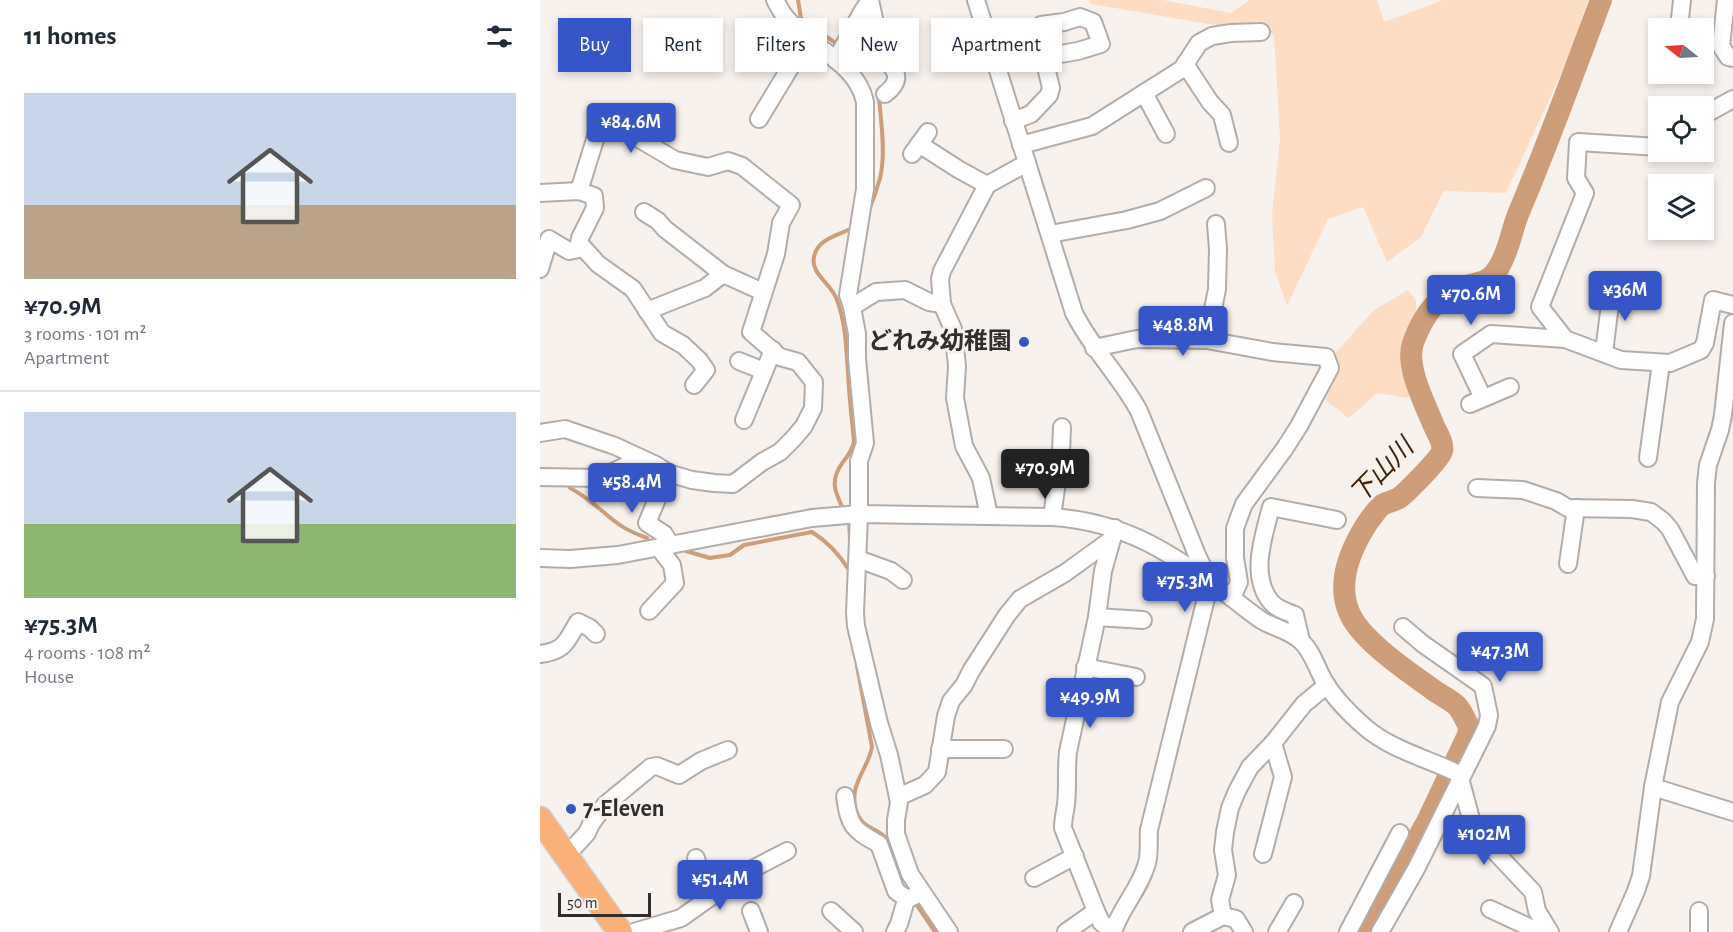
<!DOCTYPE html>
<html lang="en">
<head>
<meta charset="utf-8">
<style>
  body { margin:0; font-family:"Alegreya Sans","Noto Sans JP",sans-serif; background:#f2f2f3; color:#1f2937; height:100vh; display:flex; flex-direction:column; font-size:22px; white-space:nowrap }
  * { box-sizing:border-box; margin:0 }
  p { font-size:20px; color:#747a83 }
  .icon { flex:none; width:33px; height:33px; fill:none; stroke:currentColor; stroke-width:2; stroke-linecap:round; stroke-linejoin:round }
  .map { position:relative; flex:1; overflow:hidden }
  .drawer { display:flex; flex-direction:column; background:#fff; width:540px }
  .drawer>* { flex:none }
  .top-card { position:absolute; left:18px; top:18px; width:570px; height:54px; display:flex; gap:12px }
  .needle { width:39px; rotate:288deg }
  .tools { position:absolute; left:1108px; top:18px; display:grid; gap:12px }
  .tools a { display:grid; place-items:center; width:66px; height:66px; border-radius:0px; background:#fff; box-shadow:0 3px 9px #0003; font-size:30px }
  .scale { position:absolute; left:18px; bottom:15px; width:93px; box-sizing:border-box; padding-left:6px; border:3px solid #312e2d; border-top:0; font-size:16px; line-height:21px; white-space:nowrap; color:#312e2d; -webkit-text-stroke:4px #f8f2ee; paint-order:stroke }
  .price { position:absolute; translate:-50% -51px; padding:0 14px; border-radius:6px; background:#3656c7; color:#fff; font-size:20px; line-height:39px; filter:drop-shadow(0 2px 3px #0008) }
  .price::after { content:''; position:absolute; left:50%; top:36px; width:18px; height:14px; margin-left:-9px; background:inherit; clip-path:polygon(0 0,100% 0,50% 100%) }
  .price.active { background:#222; color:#fff }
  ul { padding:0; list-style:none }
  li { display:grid; align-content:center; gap:12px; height:318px; padding:0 24px }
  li+li { border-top:2px solid #e0e1e3 }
  li span { display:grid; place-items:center; height:186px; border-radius:0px; color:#555 }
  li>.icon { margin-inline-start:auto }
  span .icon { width:108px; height:108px; fill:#fffc; stroke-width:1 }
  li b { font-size:26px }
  h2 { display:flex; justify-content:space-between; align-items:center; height:72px; padding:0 24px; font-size:26px }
  .chip { padding:0 21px; border-radius:0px; background:#fff; box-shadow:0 3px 9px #0003; font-size:21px; line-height:54px }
  .chip.active { background:#3656c7; color:#fff }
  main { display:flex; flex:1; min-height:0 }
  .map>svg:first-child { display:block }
</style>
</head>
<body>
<main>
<section class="drawer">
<h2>11 homes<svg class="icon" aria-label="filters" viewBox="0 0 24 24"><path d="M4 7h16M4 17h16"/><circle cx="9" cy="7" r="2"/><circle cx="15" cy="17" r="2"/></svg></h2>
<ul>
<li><span style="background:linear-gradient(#c9d6e8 60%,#b9a48a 0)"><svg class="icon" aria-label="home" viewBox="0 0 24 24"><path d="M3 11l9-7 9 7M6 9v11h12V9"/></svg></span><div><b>¥70.9M</b><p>3 rooms · 101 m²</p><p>Apartment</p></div></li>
<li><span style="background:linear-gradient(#c9d6e8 60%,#8fb573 0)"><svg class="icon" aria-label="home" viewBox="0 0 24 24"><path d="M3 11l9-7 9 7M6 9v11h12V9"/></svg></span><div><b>¥75.3M</b><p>4 rooms · 108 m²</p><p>House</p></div></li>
</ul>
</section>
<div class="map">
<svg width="1193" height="932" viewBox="0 0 1193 932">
  <rect width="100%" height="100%" fill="#f8f2ee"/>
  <!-- green -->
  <g fill="#feddc5">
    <path d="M 549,0 L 623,0 L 691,13 L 709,0 L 837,0 L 844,22 L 903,0 L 1048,0 L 1027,61 L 966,193 L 904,191 L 881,237 L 847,262 L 823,207 L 788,219 L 747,306 L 735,271 L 732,215 L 740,139 L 734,35 L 551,4 Z"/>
    <path d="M 868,290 L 876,301 L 877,369 L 875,384 L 868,398 L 837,393 L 809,418 L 777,394 L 788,361 L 834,310 Z"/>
  </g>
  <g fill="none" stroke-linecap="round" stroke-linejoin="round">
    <!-- stream -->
    <g stroke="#ce9e7a" stroke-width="4">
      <path d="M 258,0 L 261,18 L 268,25 L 299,45"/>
      <path d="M 306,49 L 344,69"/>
      <path d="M 329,210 C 333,200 337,189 340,178 C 346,154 341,122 339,97"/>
      <path d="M 28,483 L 30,488 C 48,497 61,511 77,523 C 86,530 96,534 107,538"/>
      <path d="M 304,511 C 295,492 289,481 303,462 C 308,456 312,450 314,442 C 312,419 309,396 308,373 C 306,348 306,324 297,300 C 292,284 270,274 274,257 C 277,239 298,235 313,228"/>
      <path d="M 309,520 L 310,539"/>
      <path d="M 146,551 L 170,558 L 190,555 L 204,545 L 272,532 C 288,542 299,554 309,570"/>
      <path d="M 317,666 L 332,747 C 329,764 318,775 315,791 C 313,803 316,818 326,825 C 333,830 341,832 346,838 C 352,845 355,856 358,864"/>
      <path d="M 374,901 L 395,932"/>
    </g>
    <!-- river -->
    <path stroke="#ce9e7a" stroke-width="22" d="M 825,932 L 887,822 L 928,735 L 929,726 C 925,720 922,711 917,706 C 911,700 902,696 895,691 C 870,673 820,640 809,612 C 796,581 811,548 828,522 C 832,517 837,509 842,505 C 847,502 854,501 859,498 C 866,493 900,459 902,451 C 904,443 897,433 894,426 C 885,404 865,366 873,343 C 881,321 894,298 917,289 C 936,281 947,287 959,267 C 970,248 971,231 979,212 C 1009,142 1034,71 1061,0"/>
    <defs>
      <g id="minor">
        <path d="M 235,0 C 239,7 242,14 248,20 C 272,48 317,63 325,102 L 325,189 L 308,295 L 312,307 L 317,334 L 317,359 L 325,443 L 319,461 L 319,514 L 315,613 L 316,626 L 339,723 L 349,755 L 359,802 L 356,820 L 356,834 L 370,874 L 409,932"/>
        <path d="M 330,0 L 338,37 L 338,55 C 354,66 366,78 345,94"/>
        <path d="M 436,0 L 534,313 C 552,349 580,376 599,411 L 657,555 L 670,582 L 609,830 C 608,840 610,853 607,863 C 600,889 581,907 573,932 L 561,922 L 556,911 L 523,828 C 523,819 525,812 526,804 C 528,787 526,769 528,752 L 557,617 L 563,571 L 575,528"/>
        <path d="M 1186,0 L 1181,46 L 1188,57 L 1193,58"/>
        <path d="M 1139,28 L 1142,0"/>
        <path d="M 296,60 L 322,12 L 330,0"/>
        <path d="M 645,64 L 670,102 L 682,115 L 689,143"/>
        <path d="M 604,93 L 626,134"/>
        <path d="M 1164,115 L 1193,99"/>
        <path d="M 219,119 L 268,38"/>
        <path d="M 473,121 L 491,114 L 509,95 L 511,88 L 497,29 L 501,25 L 524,22 L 540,17 L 553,22 L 561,44 L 538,51 L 503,57"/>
        <path d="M 379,144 L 418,169 L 447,185"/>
        <path d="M 481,145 L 552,126 L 642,69 L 659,43 L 672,36 L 691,33 L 721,32"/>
        <path d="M 1119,147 L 1038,142 L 1036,178 L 1045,193 L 1000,307 L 1025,339 L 1081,360 L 1130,363 L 1161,350 L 1165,343 L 1173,300 L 1193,305"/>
        <path d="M 372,154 L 388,132"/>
        <path d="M 0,193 L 39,191 L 54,196 L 55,208 L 40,238 L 39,243 L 58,264 L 93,289 L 122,333 L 143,345 L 159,360 L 166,370 L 154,385"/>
        <path d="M 104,212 L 118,221 L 125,229 L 183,274"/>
        <path d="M 510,234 L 587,220 L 620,211 L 666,188"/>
        <path d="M 0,269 L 9,239 L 29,251 L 43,248"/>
        <path d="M 402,304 L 413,329 L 417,366 L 415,398 L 424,446 L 441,478 L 449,516"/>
        <path d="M 312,307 L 336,292 L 365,290 L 389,302 L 402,304 L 400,279 L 402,271 L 447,185 L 487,163"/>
        <path d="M 107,311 L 165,288 L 183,274 L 223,292"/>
        <path d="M 667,340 L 677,289 L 678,249 L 676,224"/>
        <path d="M 554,348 L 597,339 L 667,340 L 732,352 L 786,357 L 790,368 L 759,426 L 745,448 L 704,504 L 695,528 L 695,558 L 699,582 L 692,598"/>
        <path d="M 1064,353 L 1072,287"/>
        <path d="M 199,361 L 224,371"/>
        <path d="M 943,398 L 922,354 L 951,334 L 1025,339"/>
        <path d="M 930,404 L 970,387"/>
        <path d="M 204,420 L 233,350"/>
        <path d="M 0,433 L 25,429 L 75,446 L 116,465 L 128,473 L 152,480 L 174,483 L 193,484 L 222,462 L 240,452 L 253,439 L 264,426 L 273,408 L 274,382 L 258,362 L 240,357 L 211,332 L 236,254 L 241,223 L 251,205 L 202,166 L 188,161 L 168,167 L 135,160 L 96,137 L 63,114 L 39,191"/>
        <path d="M 1108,458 L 1121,363"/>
        <path d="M 128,473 L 107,523 L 124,534 L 131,545"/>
        <path d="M 0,477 L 60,478 L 100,459"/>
        <path d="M 937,488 L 983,490 L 1016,501 L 1028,508 L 1092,509 L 1111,512 L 1123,521 L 1130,529 L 1155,576 L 1166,576"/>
        <path d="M 512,517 L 521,453 L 522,427"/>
        <path d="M 0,558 L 30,559 L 78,555 L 272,518 L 319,514 L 512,517 C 588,522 632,554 692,598 C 701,605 711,613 721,620 C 734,628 749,630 761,641 C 773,652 777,670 786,684 C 796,700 811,715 826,728 C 852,750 889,759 919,774 L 931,819 L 944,840 L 993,892 L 997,911 L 1010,932"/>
        <path d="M 318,559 L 351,571 L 363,580"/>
        <path d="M 1028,564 L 1036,508"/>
        <path d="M 109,611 L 135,583 L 132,565 L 119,548"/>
        <path d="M 557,617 L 603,620"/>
        <path d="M 761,641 L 755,615 C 747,612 737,609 731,602 C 709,575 724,536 731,507 L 797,520"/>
        <path d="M 0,654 C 25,651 26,642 38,622 L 50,628 L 56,634"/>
        <path d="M 545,667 L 596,677"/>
        <path d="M 400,749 L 464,749"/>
        <path d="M 1113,787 L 1193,812"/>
        <path d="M 305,796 C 309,826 313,830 339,844 L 356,891 L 363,896 L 366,900"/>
        <path d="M 358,797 L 385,785 L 397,772 L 406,716 L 411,701 L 424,685 L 431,671 L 467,615 L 480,599 L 525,573 L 572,539"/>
        <path d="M 723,854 L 743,777 L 733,743"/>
        <path d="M 26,856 L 47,833 L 51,824 L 65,805 L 111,767 L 117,766 L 139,775 L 161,761 L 188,750"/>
        <path d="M 156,858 L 160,874 L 173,895"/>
        <path d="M 494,878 L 535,856"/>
        <path d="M 950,909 L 995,930 L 1007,929"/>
        <path d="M 211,911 L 219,932"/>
        <path d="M 291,911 L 314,932"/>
        <path d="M 683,916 L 696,919 L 704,932"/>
        <path d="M 94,932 L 141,918 L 203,874 L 247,851"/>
        <path d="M 355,932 L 359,924 L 366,900 L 376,895"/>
        <path d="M 526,932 L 556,911"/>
        <path d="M 652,932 L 683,916 L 680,900 L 687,875 L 683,850 L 685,832 L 690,808 L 697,791 L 710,767 L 733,743 L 764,704 L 787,685"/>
        <path d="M 737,932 L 754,903"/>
        <path d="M 808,932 L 860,833"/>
        <path d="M 840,932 L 876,869 L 947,726 L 949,715 L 943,686 L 883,644 L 863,627"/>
        <path d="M 1078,932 L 1096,891 L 1101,876 L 1113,787 L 1130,702 L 1160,642 L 1165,619 L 1166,483 L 1168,465 L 1180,430 L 1183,415 L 1193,323"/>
        <path d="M 1159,932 L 1159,911"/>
      </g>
      <path id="highway" d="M 0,819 L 80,932"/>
    </defs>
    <!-- minor casing -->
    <use href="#minor" stroke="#b3ada9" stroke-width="20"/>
    <!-- highway casing -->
    <use href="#highway" stroke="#d2d1d1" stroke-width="27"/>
    <!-- minor -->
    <use href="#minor" stroke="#fff" stroke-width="16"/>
    <!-- highway -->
    <use href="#highway" stroke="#f9b079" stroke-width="24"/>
  </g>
  <!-- markers -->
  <g fill="#3656c7" stroke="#f8f2ee" stroke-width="2">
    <circle cx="484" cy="342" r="6"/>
    <circle cx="31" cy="809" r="6"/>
  </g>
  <g text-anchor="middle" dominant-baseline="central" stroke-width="6" stroke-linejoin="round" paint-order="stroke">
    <!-- poi labels -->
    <g font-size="24" font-weight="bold" fill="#312e2d" stroke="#f8f2ee" text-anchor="end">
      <text x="472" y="342">どれみ幼稚園</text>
      <text x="43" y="809" text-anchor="start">7-Eleven</text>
    </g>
    <!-- water labels -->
    <g font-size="26" font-style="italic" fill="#432307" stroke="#f8f2ee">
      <text transform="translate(842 471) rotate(-46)">下山川</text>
    </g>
  </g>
</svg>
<div class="tools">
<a><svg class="needle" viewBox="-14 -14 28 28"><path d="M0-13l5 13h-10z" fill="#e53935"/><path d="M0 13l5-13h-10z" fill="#747a83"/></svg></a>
<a><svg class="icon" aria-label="locate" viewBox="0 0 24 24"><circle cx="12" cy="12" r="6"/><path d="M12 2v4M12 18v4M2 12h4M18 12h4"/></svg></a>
<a><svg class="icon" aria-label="layers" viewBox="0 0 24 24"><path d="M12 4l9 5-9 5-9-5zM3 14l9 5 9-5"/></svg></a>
</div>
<div class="scale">50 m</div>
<b class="price" style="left:91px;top:154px">¥84.6M</b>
<b class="price" style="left:1085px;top:322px">¥36M</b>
<b class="price" style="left:931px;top:326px">¥70.6M</b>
<b class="price" style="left:643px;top:357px">¥48.8M</b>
<b class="price active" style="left:505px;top:500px">¥70.9M</b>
<b class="price" style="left:92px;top:514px">¥58.4M</b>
<b class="price" style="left:645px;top:613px">¥75.3M</b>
<b class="price" style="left:960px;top:683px">¥47.3M</b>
<b class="price" style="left:550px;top:729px">¥49.9M</b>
<b class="price" style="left:944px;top:866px">¥102M</b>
<b class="price" style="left:180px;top:911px">¥51.4M</b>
<div class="top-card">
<a class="chip active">Buy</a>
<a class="chip">Rent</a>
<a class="chip">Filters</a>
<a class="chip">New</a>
<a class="chip">Apartment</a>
</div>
</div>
</main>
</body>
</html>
